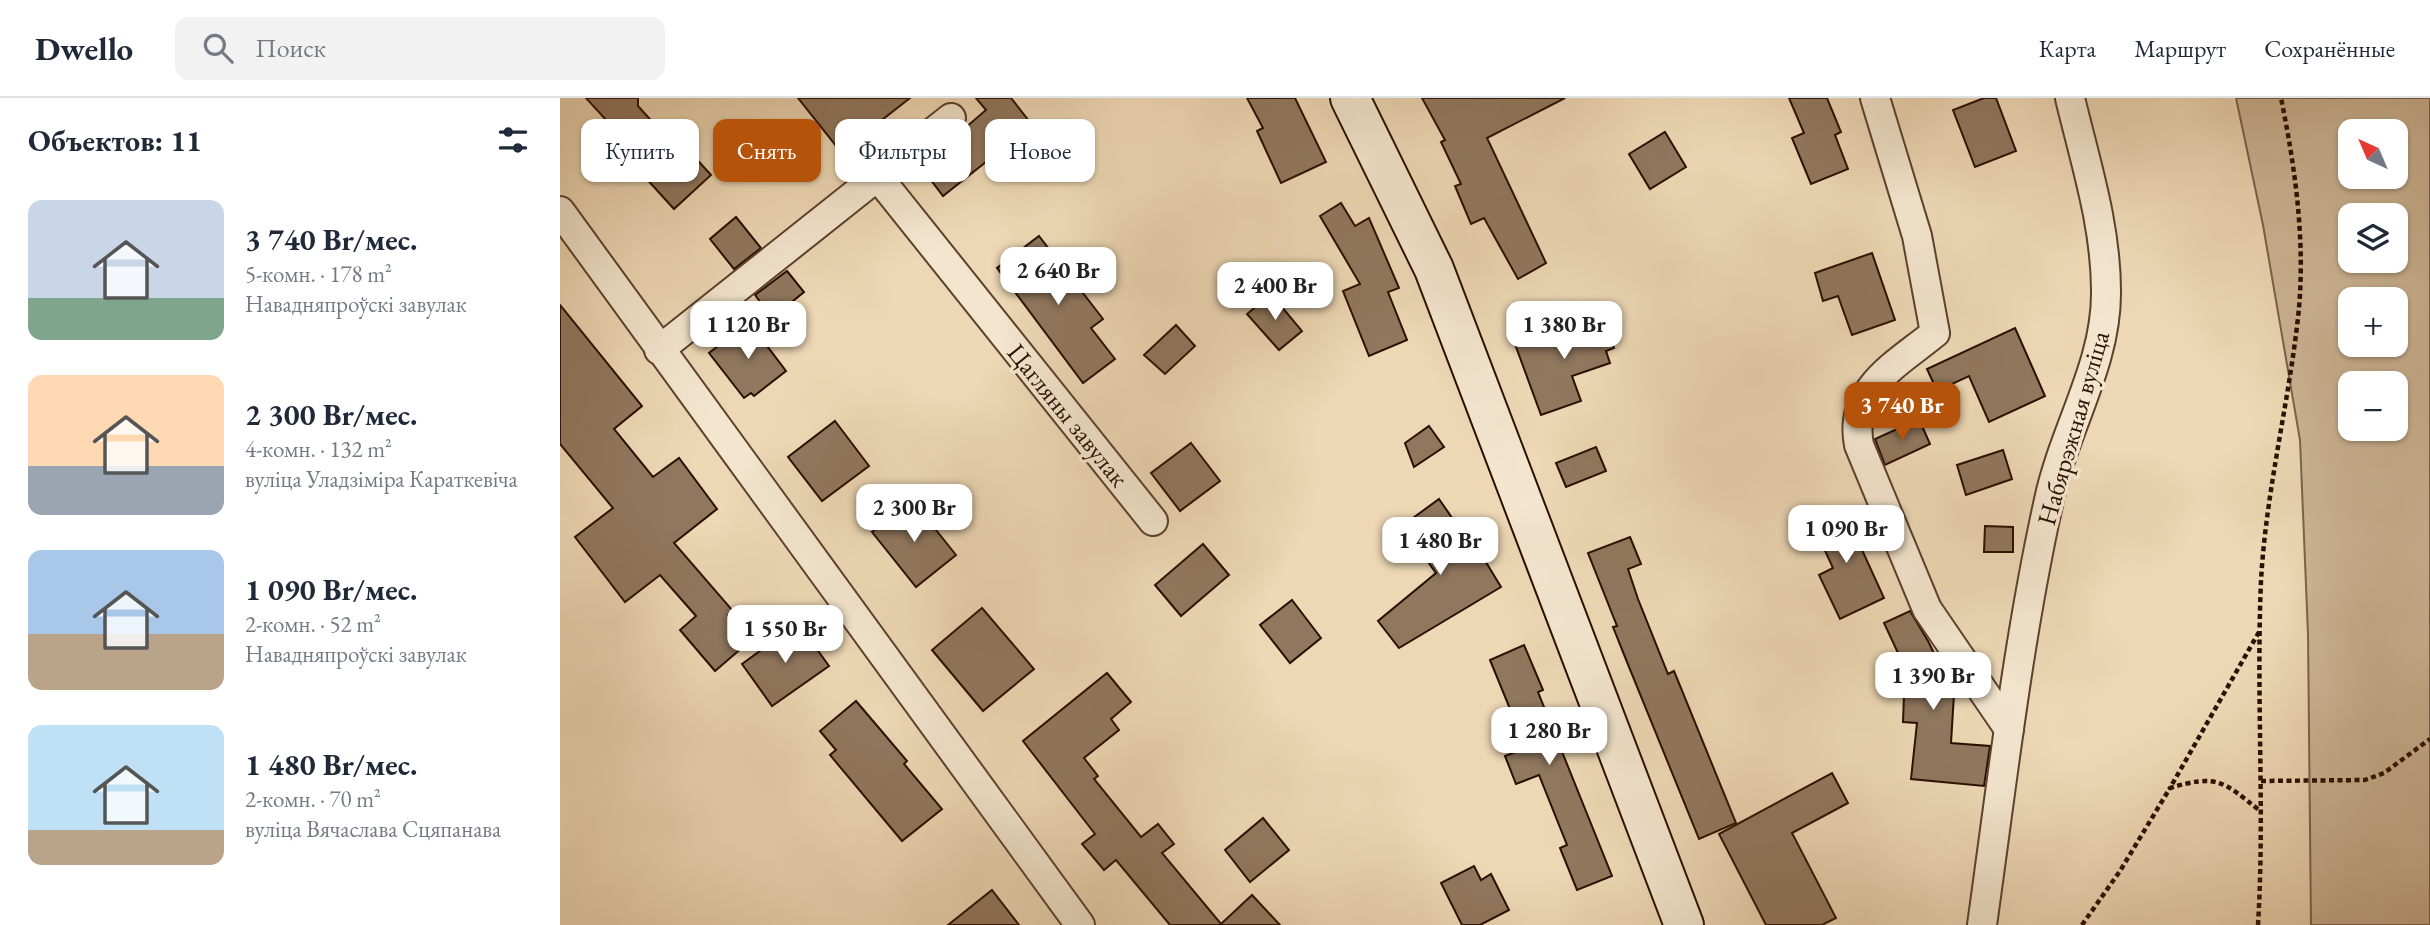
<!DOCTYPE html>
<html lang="ru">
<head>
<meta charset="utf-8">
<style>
  body { margin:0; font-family:"EB Garamond",serif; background:#f2f2f3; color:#1f2937; height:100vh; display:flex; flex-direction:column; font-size:26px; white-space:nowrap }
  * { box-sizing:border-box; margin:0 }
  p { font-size:23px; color:#747a83 }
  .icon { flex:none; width:38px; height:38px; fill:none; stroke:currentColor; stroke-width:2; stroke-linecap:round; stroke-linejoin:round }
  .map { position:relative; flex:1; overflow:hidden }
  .sheet { display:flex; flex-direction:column; background:#fff; width:560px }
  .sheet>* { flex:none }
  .top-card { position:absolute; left:21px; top:21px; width:665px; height:63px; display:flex; gap:14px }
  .needle { width:46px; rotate:316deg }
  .controls { position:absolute; left:1778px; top:21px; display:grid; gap:14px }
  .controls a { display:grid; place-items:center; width:70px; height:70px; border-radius:14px; background:#fff; box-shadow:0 2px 5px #0004; font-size:35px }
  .price { position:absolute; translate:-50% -60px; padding:0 16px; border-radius:14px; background:#fff; color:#222; font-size:23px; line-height:46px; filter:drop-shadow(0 2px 4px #0008) }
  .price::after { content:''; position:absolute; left:50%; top:42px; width:21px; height:16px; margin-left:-10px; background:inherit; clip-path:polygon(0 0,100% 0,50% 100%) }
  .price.selected { background:#b45309; color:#fff }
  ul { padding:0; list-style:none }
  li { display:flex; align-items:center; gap:21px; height:175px; padding:0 28px }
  li span { display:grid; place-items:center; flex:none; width:196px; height:140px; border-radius:14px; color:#555 }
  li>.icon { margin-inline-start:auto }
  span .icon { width:84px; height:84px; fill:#fffc; stroke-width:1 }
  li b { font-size:30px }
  h2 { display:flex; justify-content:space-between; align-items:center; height:84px; padding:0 28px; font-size:30px }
  .tag { padding:0 24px; border-radius:14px; background:#fff; box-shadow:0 2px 5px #0004; font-size:24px; line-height:63px }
  .tag.selected { background:#b45309; color:#fff }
  header { display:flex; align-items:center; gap:42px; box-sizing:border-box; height:98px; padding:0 35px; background:#fff; border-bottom:2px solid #e0e1e3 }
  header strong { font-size:33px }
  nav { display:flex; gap:38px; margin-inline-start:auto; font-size:24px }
  .search { width:490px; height:63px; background:#f2f2f3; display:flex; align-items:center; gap:18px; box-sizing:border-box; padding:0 24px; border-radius:14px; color:#747a83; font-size:26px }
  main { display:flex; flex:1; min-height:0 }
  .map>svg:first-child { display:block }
</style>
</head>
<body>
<header>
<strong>Dwello</strong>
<div class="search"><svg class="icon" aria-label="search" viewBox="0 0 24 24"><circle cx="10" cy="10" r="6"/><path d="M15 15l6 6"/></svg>Поиск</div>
<nav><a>Карта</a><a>Маршрут</a><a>Сохранённые</a></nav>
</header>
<main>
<section class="sheet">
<h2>Объектов: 11<svg class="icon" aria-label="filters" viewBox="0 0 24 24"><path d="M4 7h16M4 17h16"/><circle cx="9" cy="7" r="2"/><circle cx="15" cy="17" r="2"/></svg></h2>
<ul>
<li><span style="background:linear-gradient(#c9d6e8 70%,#7fa58c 0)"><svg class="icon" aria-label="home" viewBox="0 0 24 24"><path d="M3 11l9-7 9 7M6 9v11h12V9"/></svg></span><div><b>3 740 Br/мес.</b><p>5-комн. · 178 m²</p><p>Навадняпроўскі завулак</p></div></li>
<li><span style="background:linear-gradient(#ffd9b3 65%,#9aa5b1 0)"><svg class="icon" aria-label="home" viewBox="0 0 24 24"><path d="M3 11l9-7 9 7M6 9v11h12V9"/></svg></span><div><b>2 300 Br/мес.</b><p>4-комн. · 132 m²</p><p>вуліца Уладзіміра Караткевіча</p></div></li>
<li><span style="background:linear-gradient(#a9c7e8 60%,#b9a48a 0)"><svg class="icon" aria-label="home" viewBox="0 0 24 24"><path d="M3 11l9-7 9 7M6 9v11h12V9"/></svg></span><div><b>1 090 Br/мес.</b><p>2-комн. · 52 m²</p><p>Навадняпроўскі завулак</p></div></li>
<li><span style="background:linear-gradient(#bfe0f5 75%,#b9a48a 0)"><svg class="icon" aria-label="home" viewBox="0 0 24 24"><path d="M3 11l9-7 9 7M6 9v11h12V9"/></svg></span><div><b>1 480 Br/мес.</b><p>2-комн. · 70 m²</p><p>вуліца Вячаслава Сцяпанава</p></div></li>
</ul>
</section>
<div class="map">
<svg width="1870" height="827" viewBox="0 0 1870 827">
  <rect width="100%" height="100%" fill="#edd7b4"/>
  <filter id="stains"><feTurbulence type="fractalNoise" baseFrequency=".00286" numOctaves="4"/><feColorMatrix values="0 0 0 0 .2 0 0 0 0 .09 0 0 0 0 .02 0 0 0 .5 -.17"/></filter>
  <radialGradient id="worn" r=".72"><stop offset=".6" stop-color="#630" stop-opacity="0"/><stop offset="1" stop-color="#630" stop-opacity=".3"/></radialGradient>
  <!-- green -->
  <path fill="#ccb595" stroke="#7c624a" stroke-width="2" fill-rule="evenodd" d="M 1676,0 L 1870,0 L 1870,827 L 1751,827 L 1748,536 L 1740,342 L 1703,127 ZM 1790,33 L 1836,33 L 1836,79 L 1790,79 ZM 1790,117 L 1836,117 L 1836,163 L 1790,163 ZM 1790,201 L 1836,201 L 1836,247 L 1790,247 ZM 1790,285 L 1836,285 L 1836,331 L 1790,331 Z"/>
  <!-- building -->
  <g fill="#90775e" stroke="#2b0f00" stroke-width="2">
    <path d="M 26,0 L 78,0 L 78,8 L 106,39 L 112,34 L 151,77 L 114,111 L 63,55 L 48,68 L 26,41 L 47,23 Z"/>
    <path d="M 238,0 L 350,0 L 281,54 Z"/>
    <path d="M 416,0 L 451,0 L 476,32 L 455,48 L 451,44 L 383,98 L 364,73 L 403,42 L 398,36 L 426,12 Z"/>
    <path d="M 687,0 L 735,0 L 766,64 L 721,85 L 697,33 L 703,30 Z"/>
    <path d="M 862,0 L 1005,0 L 927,40 L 986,165 L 958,181 L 924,120 L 911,126 L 895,88 L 901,86 L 881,44 L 885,42 Z"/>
    <path d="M 1229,0 L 1267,0 L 1281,34 L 1275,37 L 1288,71 L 1251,86 L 1232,40 L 1244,35 Z"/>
    <path d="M 1424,0 L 1436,0 L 1456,53 L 1415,69 L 1393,12 Z"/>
    <path d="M 1105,34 L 1126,69 L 1090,91 L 1069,56 Z"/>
    <path d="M 781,105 L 795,128 L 809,120 L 839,190 L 828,194 L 847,242 L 809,258 L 783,193 L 800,186 L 760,118 Z"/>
    <path d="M 176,119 L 201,150 L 174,171 L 150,141 Z"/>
    <path d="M 479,138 L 543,221 L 531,230 L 555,261 L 523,285 L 437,170 Z"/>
    <path d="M 1312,155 L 1335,222 L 1292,237 L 1278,198 L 1263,203 L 1255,175 Z"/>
    <path d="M 227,173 L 244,194 L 212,220 L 195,197 Z"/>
    <path d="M 711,196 L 742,233 L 719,252 L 687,216 Z"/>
    <path d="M 0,207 L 82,308 L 54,331 L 93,379 L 119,360 L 157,411 L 114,445 L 173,513 L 168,517 L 190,543 L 155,573 L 120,532 L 136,518 L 100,477 L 65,504 L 15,439 L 53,410 L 0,346 Z"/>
    <path d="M 1041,215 L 1054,250 L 1046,253 L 1050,265 L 1012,278 L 1021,303 L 981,317 L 955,246 Z"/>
    <path d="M 189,224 L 226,273 L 194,298 L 191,295 L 184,300 L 149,255 Z"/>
    <path d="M 616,227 L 635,248 L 605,276 L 584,257 Z"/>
    <path d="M 1455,230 L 1485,298 L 1429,324 L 1409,278 L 1377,293 L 1367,271 Z"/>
    <path d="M 1359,321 L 1370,346 L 1325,367 L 1315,341 Z"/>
    <path d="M 275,323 L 309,368 L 262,403 L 228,359 Z"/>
    <path d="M 869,328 L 884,349 L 854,369 L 845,345 Z"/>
    <path d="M 631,345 L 660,383 L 620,413 L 591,375 Z"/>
    <path d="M 1036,349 L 1046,373 L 1006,389 L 996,365 Z"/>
    <path d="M 1443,352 L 1452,381 L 1406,397 L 1397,367 Z"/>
    <path d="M 879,401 L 906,440 L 910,438 L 941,489 L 839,550 L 818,523 L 876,475 L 842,428 Z"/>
    <path d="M 352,402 L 396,457 L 356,489 L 312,434 Z"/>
    <path d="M 1282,408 L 1324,500 L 1280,521 L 1259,477 L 1273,470 L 1251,422 Z"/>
    <path d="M 1425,428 L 1453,429 L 1453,454 L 1424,454 Z"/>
    <path d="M 1070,439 L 1081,466 L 1068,471 L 1078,501 L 1108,576 L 1114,573 L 1176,725 L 1139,741 L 1067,564 L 1053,529 L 1057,528 L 1028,455 Z"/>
    <path d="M 643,446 L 669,477 L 621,518 L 595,487 Z"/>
    <path d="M 732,502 L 761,540 L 730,565 L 700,527 Z"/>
    <path d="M 422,510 L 474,571 L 423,613 L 372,552 Z"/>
    <path d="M 1350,513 L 1368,543 L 1394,596 L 1391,645 L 1430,648 L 1424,688 L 1351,681 L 1357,625 L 1343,624 L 1345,570 L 1324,525 Z"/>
    <path d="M 238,525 L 269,568 L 212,608 L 182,566 Z"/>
    <path d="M 964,547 L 983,592 L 978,594 L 1052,778 L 1017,792 L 1000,750 L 1007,747 L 979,677 L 956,686 L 945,658 L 966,650 L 930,562 Z"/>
    <path d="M 547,575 L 571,604 L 551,621 L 559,632 L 524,660 L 538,678 L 534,681 L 581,739 L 598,726 L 614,746 L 602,755 L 661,826 L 692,797 L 720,827 L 610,827 L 556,762 L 544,772 L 522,746 L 535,736 L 463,643 Z"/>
    <path d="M 296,603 L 347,663 L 344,666 L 382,711 L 342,743 L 270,657 L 276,652 L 260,633 Z"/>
    <path d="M 1272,675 L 1288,705 L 1232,735 L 1276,820 L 1262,827 L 1206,827 L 1159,736 Z"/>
    <path d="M 703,720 L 729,752 L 690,784 L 665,752 Z"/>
    <path d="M 914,768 L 921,782 L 931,776 L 949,812 L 920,827 L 902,827 L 881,785 Z"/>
    <path d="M 432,792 L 459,827 L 388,827 Z"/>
  </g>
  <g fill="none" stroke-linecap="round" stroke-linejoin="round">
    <defs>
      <g id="minor">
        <path d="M 1315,0 L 1357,138 L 1375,235 C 1336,267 1288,291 1299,347 L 1367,511 L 1449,631"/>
        <path d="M 318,79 L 593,423"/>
        <path d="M 0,113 L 520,827"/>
        <path d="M 99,252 L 391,20"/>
        <path d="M 1422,827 C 1442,685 1458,542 1489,402 C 1504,331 1547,266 1546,193 C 1546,127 1525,63 1510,0"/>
      </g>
      <path id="secondary" d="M 790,0 L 874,171 L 1124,827"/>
    </defs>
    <!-- minor casing -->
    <use href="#minor" stroke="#5c412d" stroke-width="32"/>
    <!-- secondary casing -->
    <use href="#secondary" stroke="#2b0f00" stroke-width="42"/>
    <!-- path -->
    <g stroke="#2b0f00" stroke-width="4.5" stroke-dasharray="5 3.5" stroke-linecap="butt">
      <path d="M 1699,534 L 1610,690 C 1657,676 1663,683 1700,713"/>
      <path d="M 1701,683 L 1805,682 L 1824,675 L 1870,641"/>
      <path d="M 1522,827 L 1560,773 L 1610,690"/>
      <path d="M 1698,827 C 1705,712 1696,598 1701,483 C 1706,391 1730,301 1739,210 C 1745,139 1735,69 1721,0"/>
    </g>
    <!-- minor -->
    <use href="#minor" stroke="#f3e5ce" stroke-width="28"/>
    <!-- secondary -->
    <use href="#secondary" stroke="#f3e5ce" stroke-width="38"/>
  </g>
  <g text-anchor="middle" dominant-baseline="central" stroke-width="7" stroke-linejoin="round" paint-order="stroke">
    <!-- street labels -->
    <g font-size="26" fill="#2b0f00" stroke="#f3e5ce">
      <text transform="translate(508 317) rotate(51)">Цагляны завулак</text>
      <text transform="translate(1513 330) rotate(-74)">Набярэжная вуліца</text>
    </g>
  </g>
  <rect width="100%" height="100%" filter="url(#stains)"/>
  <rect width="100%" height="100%" fill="url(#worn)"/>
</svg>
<div class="controls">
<a><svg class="needle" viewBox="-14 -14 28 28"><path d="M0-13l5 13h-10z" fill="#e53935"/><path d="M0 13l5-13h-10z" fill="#747a83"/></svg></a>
<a><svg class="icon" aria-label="layers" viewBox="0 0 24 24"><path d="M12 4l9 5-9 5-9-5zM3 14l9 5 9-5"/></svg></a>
<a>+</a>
<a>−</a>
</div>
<b class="price" style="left:498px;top:209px">2 640 Br</b>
<b class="price" style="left:715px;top:224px">2 400 Br</b>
<b class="price" style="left:188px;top:263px">1 120 Br</b>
<b class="price" style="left:1004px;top:263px">1 380 Br</b>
<b class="price selected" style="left:1342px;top:344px">3 740 Br</b>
<b class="price" style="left:354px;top:446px">2 300 Br</b>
<b class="price" style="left:1286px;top:467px">1 090 Br</b>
<b class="price" style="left:880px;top:479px">1 480 Br</b>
<b class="price" style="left:225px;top:567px">1 550 Br</b>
<b class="price" style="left:1373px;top:614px">1 390 Br</b>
<b class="price" style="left:989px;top:669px">1 280 Br</b>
<div class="top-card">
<a class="tag">Купить</a>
<a class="tag selected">Снять</a>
<a class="tag">Фильтры</a>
<a class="tag">Новое</a>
</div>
</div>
</main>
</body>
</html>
